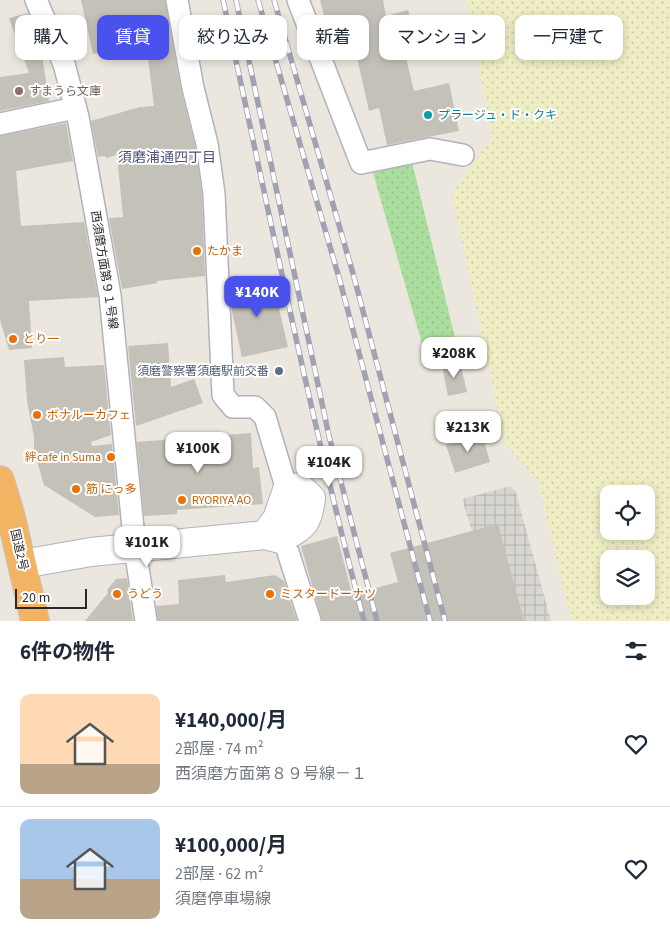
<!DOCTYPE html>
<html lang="ja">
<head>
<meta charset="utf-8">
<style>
  body { margin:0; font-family:"Source Sans 3","Noto Sans JP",sans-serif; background:#f2f2f3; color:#1f2937; height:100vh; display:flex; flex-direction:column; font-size:19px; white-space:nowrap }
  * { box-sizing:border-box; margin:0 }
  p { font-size:16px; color:#747a83 }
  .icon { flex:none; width:28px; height:28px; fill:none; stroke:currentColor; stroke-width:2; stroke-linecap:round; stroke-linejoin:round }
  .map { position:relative; height:621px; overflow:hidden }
  .panel { display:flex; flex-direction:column; background:#fff; flex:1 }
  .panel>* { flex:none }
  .guide { position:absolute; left:15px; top:15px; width:640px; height:45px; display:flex; gap:10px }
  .fabs { position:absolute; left:600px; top:485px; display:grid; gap:10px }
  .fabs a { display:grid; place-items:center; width:55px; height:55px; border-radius:10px; background:#fff; box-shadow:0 2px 8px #0003; font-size:25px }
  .scale { position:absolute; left:15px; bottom:12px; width:72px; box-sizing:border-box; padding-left:5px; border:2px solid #2a2a2a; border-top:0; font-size:14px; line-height:18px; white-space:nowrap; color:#2a2a2a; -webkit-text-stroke:4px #fff; paint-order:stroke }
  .price { position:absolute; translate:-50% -42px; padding:0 11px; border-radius:10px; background:#fff; color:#222; font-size:16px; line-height:32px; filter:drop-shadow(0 1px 2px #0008) }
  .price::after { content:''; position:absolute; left:50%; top:30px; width:15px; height:11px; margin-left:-8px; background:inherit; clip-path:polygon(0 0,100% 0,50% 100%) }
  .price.active { background:#4952ec; color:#fff }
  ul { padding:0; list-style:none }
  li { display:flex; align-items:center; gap:15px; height:125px; padding:0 20px }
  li+li { border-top:1px solid #e0e1e3 }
  li span { display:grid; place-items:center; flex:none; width:140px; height:100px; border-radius:10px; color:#555 }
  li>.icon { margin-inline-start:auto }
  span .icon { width:60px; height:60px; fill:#fffc; stroke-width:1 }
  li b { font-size:21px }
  h2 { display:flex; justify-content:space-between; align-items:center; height:60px; padding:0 20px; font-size:21px }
  .pill { padding:0 18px; border-radius:10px; background:#fff; box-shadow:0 2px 8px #0003; font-size:18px; line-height:45px }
  .pill.active { background:#4952ec; color:#fff }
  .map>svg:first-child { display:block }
</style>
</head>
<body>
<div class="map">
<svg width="670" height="621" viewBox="0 0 670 621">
  <defs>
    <pattern id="sand-dots" width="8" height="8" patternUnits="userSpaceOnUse" patternTransform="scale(1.25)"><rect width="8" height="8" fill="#eeedc3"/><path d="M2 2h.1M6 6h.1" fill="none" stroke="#cccba8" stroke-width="1.8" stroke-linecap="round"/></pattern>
    <pattern id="park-dots" width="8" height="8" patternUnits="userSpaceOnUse" patternTransform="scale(1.25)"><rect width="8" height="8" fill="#abde9e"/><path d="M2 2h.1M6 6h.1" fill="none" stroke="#93bf88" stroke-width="1.8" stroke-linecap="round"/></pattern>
    <pattern id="plaza-grid" width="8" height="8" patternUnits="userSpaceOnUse" patternTransform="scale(1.25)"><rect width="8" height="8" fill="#d8d6d0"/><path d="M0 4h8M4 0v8" fill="none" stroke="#bab8b3"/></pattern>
  </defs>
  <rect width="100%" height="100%" fill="#ebe7de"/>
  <!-- sand -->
  <path fill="url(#sand-dots)" fill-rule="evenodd" d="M 467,0 L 670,0 L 670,621 L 571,621 L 538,481 L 505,444 L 452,194 L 492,137 ZM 609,494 L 646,494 L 646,531 L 609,531 ZM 609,559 L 646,559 L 646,596 L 609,596 Z"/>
  <!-- park -->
  <path fill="url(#park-dots)" d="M 412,162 L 459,354 L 427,361 L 373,173 Z"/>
  <!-- plaza -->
  <path fill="url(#plaza-grid)" d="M 511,486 L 516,493 L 551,621 L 518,621 L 473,535 L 462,499 Z"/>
  <!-- building -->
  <g fill="#c4c1b9">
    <path d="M 81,0 L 165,0 L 181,90 L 195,146 L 202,195 L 205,276 L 157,281 L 158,283 L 122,289 L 109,218 L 123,217 L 117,155 L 106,158 L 105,156 L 98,157 L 91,121 L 140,107 L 154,106 L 146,42 L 93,54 Z"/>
    <path d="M 320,0 L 383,0 L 386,16 L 408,10 L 415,38 L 402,41 L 414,91 L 449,83 L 459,131 L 387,145 L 379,108 L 369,111 L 356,53 L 335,59 Z"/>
    <path d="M 28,13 L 46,54 L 42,55 L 49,101 L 0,111 L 0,77 L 29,73 L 9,18 Z"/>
    <path d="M 66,123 L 73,161 L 16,171 L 21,226 L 84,222 L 98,297 L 29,301 L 32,348 L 9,350 L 0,320 L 0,136 Z"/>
    <path d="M 264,277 L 268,297 L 276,296 L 288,347 L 242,357 L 232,312 L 231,285 Z"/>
    <path d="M 168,343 L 171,387 L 194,379 L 203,403 L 136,426 L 128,346 Z"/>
    <path d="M 64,357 L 65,367 L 104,365 L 111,435 L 91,442 L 92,446 L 112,444 L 119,515 L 95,517 L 44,485 L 34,451 L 34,437 L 27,401 L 24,360 Z"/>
    <path d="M 460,362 L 467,392 L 448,396 L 442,366 Z"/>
    <path d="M 251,433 L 253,468 L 259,467 L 263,504 L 177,510 L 177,514 L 144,516 L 137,442 Z"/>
    <path d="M 482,434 L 490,462 L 455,473 L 446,445 Z"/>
    <path d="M 498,524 L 524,621 L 322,621 L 301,546 L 337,536 L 352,594 L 398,582 L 390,553 Z"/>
    <path d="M 225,575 L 226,582 L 275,575 L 284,581 L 297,621 L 158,621 L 156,606 L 179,604 L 178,580 Z"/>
    <path d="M 127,578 L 133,621 L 85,621 L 108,593 L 107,590 L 116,579 Z"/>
  </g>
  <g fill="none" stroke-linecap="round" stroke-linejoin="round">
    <defs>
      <g id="street">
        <path d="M 36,0 L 64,64 L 78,117 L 110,295 L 135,548 L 146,621"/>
        <path d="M 177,0 L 193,88 L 207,144 L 214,194 L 223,395 L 233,407 L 255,407 L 265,417 L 287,490"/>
        <path d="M 298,0 L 361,163 L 430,149 L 463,155"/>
        <path d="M 0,124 L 75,108"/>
        <path d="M 288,552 L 310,621"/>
      </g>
      <path id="secondary" d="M 23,564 L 91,552 L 265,535 L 280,539 C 303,526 308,525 311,498 L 299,487 L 287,490 L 277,519 L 265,535"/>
      <path id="highway" d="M 0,480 L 11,517 L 35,621"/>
    </defs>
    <!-- street casing -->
    <use href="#street" stroke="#b1b2bd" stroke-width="24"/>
    <!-- secondary casing -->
    <use href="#secondary" stroke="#b1b2bd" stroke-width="30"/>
    <!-- highway casing -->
    <use href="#highway" stroke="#c8c8c8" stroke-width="30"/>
    <!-- street -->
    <use href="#street" stroke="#fff" stroke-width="21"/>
    <!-- secondary -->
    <use href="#secondary" stroke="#fff" stroke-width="28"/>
    <!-- highway -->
    <use href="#highway" stroke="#f2b462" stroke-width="28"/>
    <defs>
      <g id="rail">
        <path d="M 223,0 C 268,208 310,416 364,621"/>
        <path d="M 236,0 L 329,436 L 377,621"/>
        <path d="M 258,0 L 340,281 L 430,621"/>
        <path d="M 274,0 L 354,277 L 445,621"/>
      </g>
    </defs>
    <!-- rail casing -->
    <use href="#rail" stroke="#a1a1b3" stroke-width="5.5"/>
    <!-- rail -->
    <use href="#rail" stroke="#fff" stroke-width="4" stroke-dasharray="11" stroke-linecap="butt"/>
  </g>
  <!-- markers -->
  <circle fill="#8d6e63" stroke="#fff" stroke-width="2" cx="19" cy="91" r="5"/>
  <circle fill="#0f9aa8" stroke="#fff" stroke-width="2" cx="428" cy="115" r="5"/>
  <g fill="#e8710a" stroke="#fff" stroke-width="2">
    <circle cx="197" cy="251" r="5"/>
    <circle cx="13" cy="339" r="5"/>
    <circle cx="37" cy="415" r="5"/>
    <circle cx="111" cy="457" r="5"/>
    <circle cx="76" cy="489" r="5"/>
    <circle cx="182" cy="500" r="5"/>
    <circle cx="117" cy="594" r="5"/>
    <circle cx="270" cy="594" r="5"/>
  </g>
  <circle fill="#5c6f8a" stroke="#fff" stroke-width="2" cx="279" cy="371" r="5"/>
  <g text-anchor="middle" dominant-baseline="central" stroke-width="4" stroke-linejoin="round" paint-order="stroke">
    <!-- education labels -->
    <g font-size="12" fill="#785e54" stroke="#fff" text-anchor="start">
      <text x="29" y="91">すまうら文庫</text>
    </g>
    <!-- culture labels -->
    <g font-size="12" fill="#0d838f" stroke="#fff" text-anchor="start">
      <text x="438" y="115">プラージュ・ド・クキ</text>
    </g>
    <!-- food labels -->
    <g font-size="12" fill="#c56008" stroke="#fff" text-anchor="start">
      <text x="207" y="251">たかま</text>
      <text x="23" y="339">とり一</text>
      <text x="47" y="415">ボナルーカフェ</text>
      <text x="101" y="457" text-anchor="end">絆cafe in Suma</text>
      <text x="86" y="489">筋 にっ多</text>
      <text x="192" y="500">RYORIYA AO</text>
      <text x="127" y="594">うどう</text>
      <text x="280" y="594">ミスタードーナツ</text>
    </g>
    <!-- street labels -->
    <g font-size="12" fill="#2a2a2a" stroke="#fff">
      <text transform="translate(104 270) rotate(81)">西須磨方面第９１号線</text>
      <text transform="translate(19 550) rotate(77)">国道2号</text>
    </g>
    <!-- service labels -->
    <g font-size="12" fill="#4e5e75" stroke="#fff" text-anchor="end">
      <text x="269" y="371">須磨警察署須磨駅前交番</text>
    </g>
    <!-- neighbourhood labels -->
    <g font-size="14" fill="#4e5078" stroke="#fff">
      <text x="167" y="158">須磨浦通四丁目</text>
    </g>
  </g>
</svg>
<div class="fabs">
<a><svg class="icon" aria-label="locate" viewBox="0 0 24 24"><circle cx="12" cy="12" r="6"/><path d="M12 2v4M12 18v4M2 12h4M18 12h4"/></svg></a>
<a><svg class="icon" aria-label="layers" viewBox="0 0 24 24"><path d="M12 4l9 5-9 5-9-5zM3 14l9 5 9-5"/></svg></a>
</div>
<div class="scale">20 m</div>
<b class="price active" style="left:257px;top:318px">¥140K</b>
<b class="price" style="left:454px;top:379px">¥208K</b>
<b class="price" style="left:468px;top:453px">¥213K</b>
<b class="price" style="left:198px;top:474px">¥100K</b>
<b class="price" style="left:329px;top:488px">¥104K</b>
<b class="price" style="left:147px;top:568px">¥101K</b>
<div class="guide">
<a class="pill">購入</a>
<a class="pill active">賃貸</a>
<a class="pill">絞り込み</a>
<a class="pill">新着</a>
<a class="pill">マンション</a>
<a class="pill">一戸建て</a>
</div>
</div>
<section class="panel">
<h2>6件の物件<svg class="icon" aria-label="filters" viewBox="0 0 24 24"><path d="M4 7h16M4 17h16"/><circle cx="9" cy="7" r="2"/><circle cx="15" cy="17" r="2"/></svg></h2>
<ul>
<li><span style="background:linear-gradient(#ffd9b3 70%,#b9a48a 0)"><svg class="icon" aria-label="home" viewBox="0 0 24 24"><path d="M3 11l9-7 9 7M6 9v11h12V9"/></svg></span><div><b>¥140,000/月</b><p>2部屋 · 74 m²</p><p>西須磨方面第８９号線－１</p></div><svg class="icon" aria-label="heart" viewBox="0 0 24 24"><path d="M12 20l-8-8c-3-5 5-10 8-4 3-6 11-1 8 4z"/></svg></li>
<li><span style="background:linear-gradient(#a9c7e8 60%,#b9a48a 0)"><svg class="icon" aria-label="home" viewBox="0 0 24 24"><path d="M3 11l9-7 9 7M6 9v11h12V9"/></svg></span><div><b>¥100,000/月</b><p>2部屋 · 62 m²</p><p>須磨停車場線</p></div><svg class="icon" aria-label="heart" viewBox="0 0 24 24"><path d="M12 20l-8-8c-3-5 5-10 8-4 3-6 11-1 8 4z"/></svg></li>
</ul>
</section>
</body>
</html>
